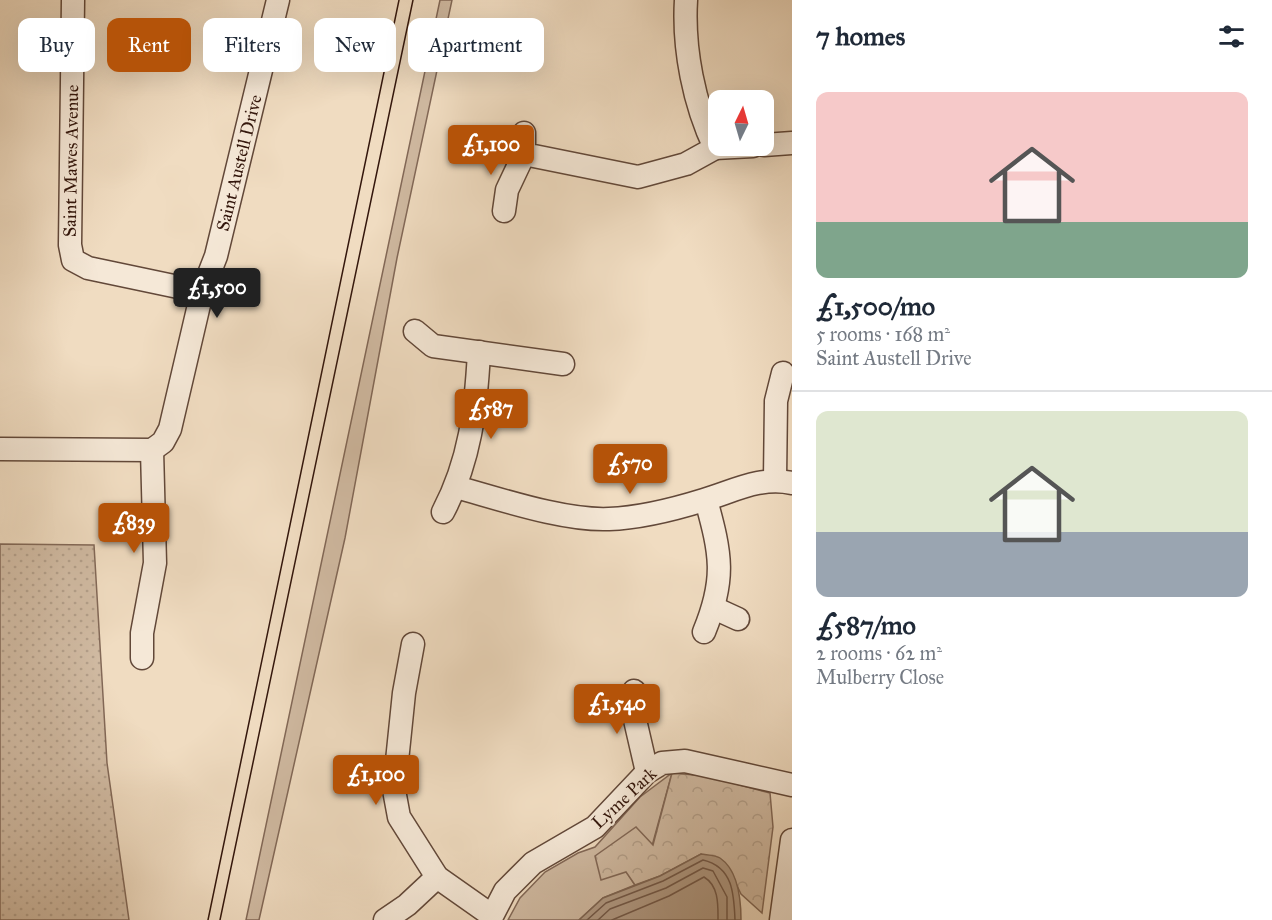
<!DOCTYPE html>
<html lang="en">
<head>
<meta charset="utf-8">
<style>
  body { margin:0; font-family:"IM FELL Great Primer",serif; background:#f6f6f7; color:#1f2937; height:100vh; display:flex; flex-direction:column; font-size:22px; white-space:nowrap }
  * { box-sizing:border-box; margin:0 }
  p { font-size:20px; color:#747a83 }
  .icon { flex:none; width:33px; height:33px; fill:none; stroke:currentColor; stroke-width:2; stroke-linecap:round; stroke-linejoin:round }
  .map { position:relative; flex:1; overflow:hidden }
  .panel { display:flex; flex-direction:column; background:#fff; width:480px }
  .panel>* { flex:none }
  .top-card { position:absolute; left:18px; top:18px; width:570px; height:54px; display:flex; gap:12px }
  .needle { width:39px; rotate:5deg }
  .controls { position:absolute; left:708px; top:90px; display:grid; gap:12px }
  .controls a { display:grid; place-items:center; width:66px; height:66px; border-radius:12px; background:#fff; box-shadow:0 6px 24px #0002; font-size:30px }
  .price { position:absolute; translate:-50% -51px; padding:0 14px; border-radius:6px; background:#b45309; color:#fff; font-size:20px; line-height:39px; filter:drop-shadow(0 2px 3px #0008) }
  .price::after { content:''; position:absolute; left:50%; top:36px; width:18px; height:14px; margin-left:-9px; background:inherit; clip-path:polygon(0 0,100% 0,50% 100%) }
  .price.on { background:#222; color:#fff }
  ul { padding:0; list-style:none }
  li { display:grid; align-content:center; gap:12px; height:318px; padding:0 24px }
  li+li { border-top:2px solid #e0e1e3 }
  li span { display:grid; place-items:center; height:186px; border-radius:12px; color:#555 }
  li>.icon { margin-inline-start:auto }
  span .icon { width:108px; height:108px; fill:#fffc; stroke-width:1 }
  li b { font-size:26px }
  h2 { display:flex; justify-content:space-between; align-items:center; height:72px; padding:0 24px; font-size:26px }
  .chip { padding:0 21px; border-radius:12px; background:#fff; box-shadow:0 6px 24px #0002; font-size:21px; line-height:54px }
  .chip.on { background:#b45309; color:#fff }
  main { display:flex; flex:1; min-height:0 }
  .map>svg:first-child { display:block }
</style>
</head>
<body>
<main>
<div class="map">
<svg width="792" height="920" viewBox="0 0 792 920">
  <defs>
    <pattern id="forest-crowns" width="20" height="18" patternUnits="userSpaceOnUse" patternTransform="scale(1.5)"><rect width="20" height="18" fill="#d0baa2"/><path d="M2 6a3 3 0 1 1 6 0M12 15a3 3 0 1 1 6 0" fill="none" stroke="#b39f8a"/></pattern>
    <pattern id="park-dots" width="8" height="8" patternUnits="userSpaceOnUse" patternTransform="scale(1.5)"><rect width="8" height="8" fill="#d0baa2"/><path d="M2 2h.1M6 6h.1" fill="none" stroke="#b39f8a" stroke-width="1.8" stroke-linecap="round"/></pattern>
  </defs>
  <rect width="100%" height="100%" fill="#f0dcc1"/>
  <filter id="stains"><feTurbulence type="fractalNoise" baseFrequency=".00333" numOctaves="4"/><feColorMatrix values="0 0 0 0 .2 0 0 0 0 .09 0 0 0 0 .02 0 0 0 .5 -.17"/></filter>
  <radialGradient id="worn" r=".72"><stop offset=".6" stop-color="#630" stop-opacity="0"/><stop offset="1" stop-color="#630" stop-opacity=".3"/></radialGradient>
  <!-- grass -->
  <g fill="#d0baa2" stroke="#826857" stroke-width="1.5">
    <path d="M 440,0 L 452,0 L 397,258 L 345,538 L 259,920 L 246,920 Z"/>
    <path d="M 672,773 L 652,846 L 627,872 L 635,885 L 603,898 L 579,920 L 508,920 L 520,898 L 545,872 L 578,853 L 595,847 L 640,797 Z"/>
  </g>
  <!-- forest -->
  <path fill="url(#forest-crowns)" stroke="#826857" stroke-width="1.5" d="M 672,773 L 706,776 L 770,793 L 773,827 L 762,913 L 741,894 L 729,869 L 701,854 L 660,876 L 635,885 L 626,872 L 601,880 L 595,856 L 636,827 L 653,845 Z"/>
  <!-- park -->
  <path fill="url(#park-dots)" stroke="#826857" stroke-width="1.5" d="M 0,544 L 94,545 L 107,763 L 129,920 L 0,920 Z"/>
  <!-- water -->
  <path fill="#b09983" stroke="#7e6553" stroke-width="1.5" d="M 701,854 C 707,855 716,855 720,858 C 739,871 741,900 741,920 L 579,920 L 603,898 L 660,876 Z"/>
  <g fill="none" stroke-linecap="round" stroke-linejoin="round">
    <!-- shore -->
    <g stroke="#725848" stroke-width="1.5">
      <path d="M 587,920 L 606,903 L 663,881 L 703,860 C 733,867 734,894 735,920"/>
      <path d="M 598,920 L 610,909 L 666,888 L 703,868 L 713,871 L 727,897 L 727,920"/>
      <path d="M 612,920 L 669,896 L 704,877 C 719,886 718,905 718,920"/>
    </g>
    <defs>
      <g id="minor">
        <path d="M 73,0 L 70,245 L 73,260 L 88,268 L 202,292"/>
        <path d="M 686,0 C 683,49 694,104 715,148 L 753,146"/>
        <path d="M 524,133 L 524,154 L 638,177 L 686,164 L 715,148"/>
        <path d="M 764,145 L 792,143"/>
        <path d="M 504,211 L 507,190 L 524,154"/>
        <path d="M 415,331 L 433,346 L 563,364"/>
        <path d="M 0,449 L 152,450 L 163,442 L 170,429 L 202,292 L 216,256 L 278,0"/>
        <path d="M 775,479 L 776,401 L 783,373"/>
        <path d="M 456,487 C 500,499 564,521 609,519 C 640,518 675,509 704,500 C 734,491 761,476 792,483"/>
        <path d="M 443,512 C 470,461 476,409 479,352"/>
        <path d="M 714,608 L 738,619"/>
        <path d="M 704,632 C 726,579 721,554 706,500"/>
        <path d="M 413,644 L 404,693 L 394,790 L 399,817 L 437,877 L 491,915"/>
        <path d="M 142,658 L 142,633 L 155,563 L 152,450"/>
        <path d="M 634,691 L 635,720 L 647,772"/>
        <path d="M 385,920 L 407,905 L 437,877"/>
        <path d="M 490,920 L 505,891 L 533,863 L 595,827 L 647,772 L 662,763 L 685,761 L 792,785"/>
        <path d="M 781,920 L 792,840"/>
      </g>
    </defs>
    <!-- minor casing -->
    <use href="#minor" stroke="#624839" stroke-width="25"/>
    <!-- minor -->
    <use href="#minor" stroke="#f5e8d7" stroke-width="22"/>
    <!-- tram -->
    <g stroke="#33160c" stroke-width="1.5">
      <path d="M 208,920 L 399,0"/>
      <path d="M 220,920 L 413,0"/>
    </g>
  </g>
  <g text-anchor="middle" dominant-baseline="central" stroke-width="4.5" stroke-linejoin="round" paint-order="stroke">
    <!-- street labels -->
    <g font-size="18" fill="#33160c" stroke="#f5e8d7">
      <text transform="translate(71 161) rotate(-89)">Saint Mawes Avenue</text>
      <text transform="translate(239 163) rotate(-76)">Saint Austell Drive</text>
      <text transform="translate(624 798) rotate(-43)">Lyme Park</text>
    </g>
  </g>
  <rect width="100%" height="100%" filter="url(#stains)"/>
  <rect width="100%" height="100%" fill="url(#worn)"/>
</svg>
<div class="controls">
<a><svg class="needle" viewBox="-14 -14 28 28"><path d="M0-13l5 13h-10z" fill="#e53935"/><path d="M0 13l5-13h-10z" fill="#747a83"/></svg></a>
</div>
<b class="price" style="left:491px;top:176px">£1,100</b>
<b class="price on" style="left:217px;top:319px">£1,500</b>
<b class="price" style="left:491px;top:440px">£587</b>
<b class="price" style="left:630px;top:495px">£570</b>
<b class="price" style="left:134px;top:554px">£839</b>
<b class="price" style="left:617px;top:735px">£1,540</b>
<b class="price" style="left:376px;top:806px">£1,100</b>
<div class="top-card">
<a class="chip">Buy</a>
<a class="chip on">Rent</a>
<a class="chip">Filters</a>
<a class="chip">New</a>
<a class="chip">Apartment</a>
</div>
</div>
<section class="panel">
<h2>7 homes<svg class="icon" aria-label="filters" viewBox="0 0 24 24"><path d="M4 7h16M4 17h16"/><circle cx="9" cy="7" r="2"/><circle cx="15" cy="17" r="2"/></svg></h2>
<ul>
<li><span style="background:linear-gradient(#f6c9c9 70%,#7fa58c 0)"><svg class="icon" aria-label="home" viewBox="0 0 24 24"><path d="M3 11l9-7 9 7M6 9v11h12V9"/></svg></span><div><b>£1,500/mo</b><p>5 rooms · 168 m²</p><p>Saint Austell Drive</p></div></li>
<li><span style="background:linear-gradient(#dfe7d0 65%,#9aa5b1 0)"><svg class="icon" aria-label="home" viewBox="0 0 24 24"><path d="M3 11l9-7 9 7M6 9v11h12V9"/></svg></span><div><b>£587/mo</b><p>2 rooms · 62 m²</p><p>Mulberry Close</p></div></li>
</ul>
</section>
</main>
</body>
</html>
